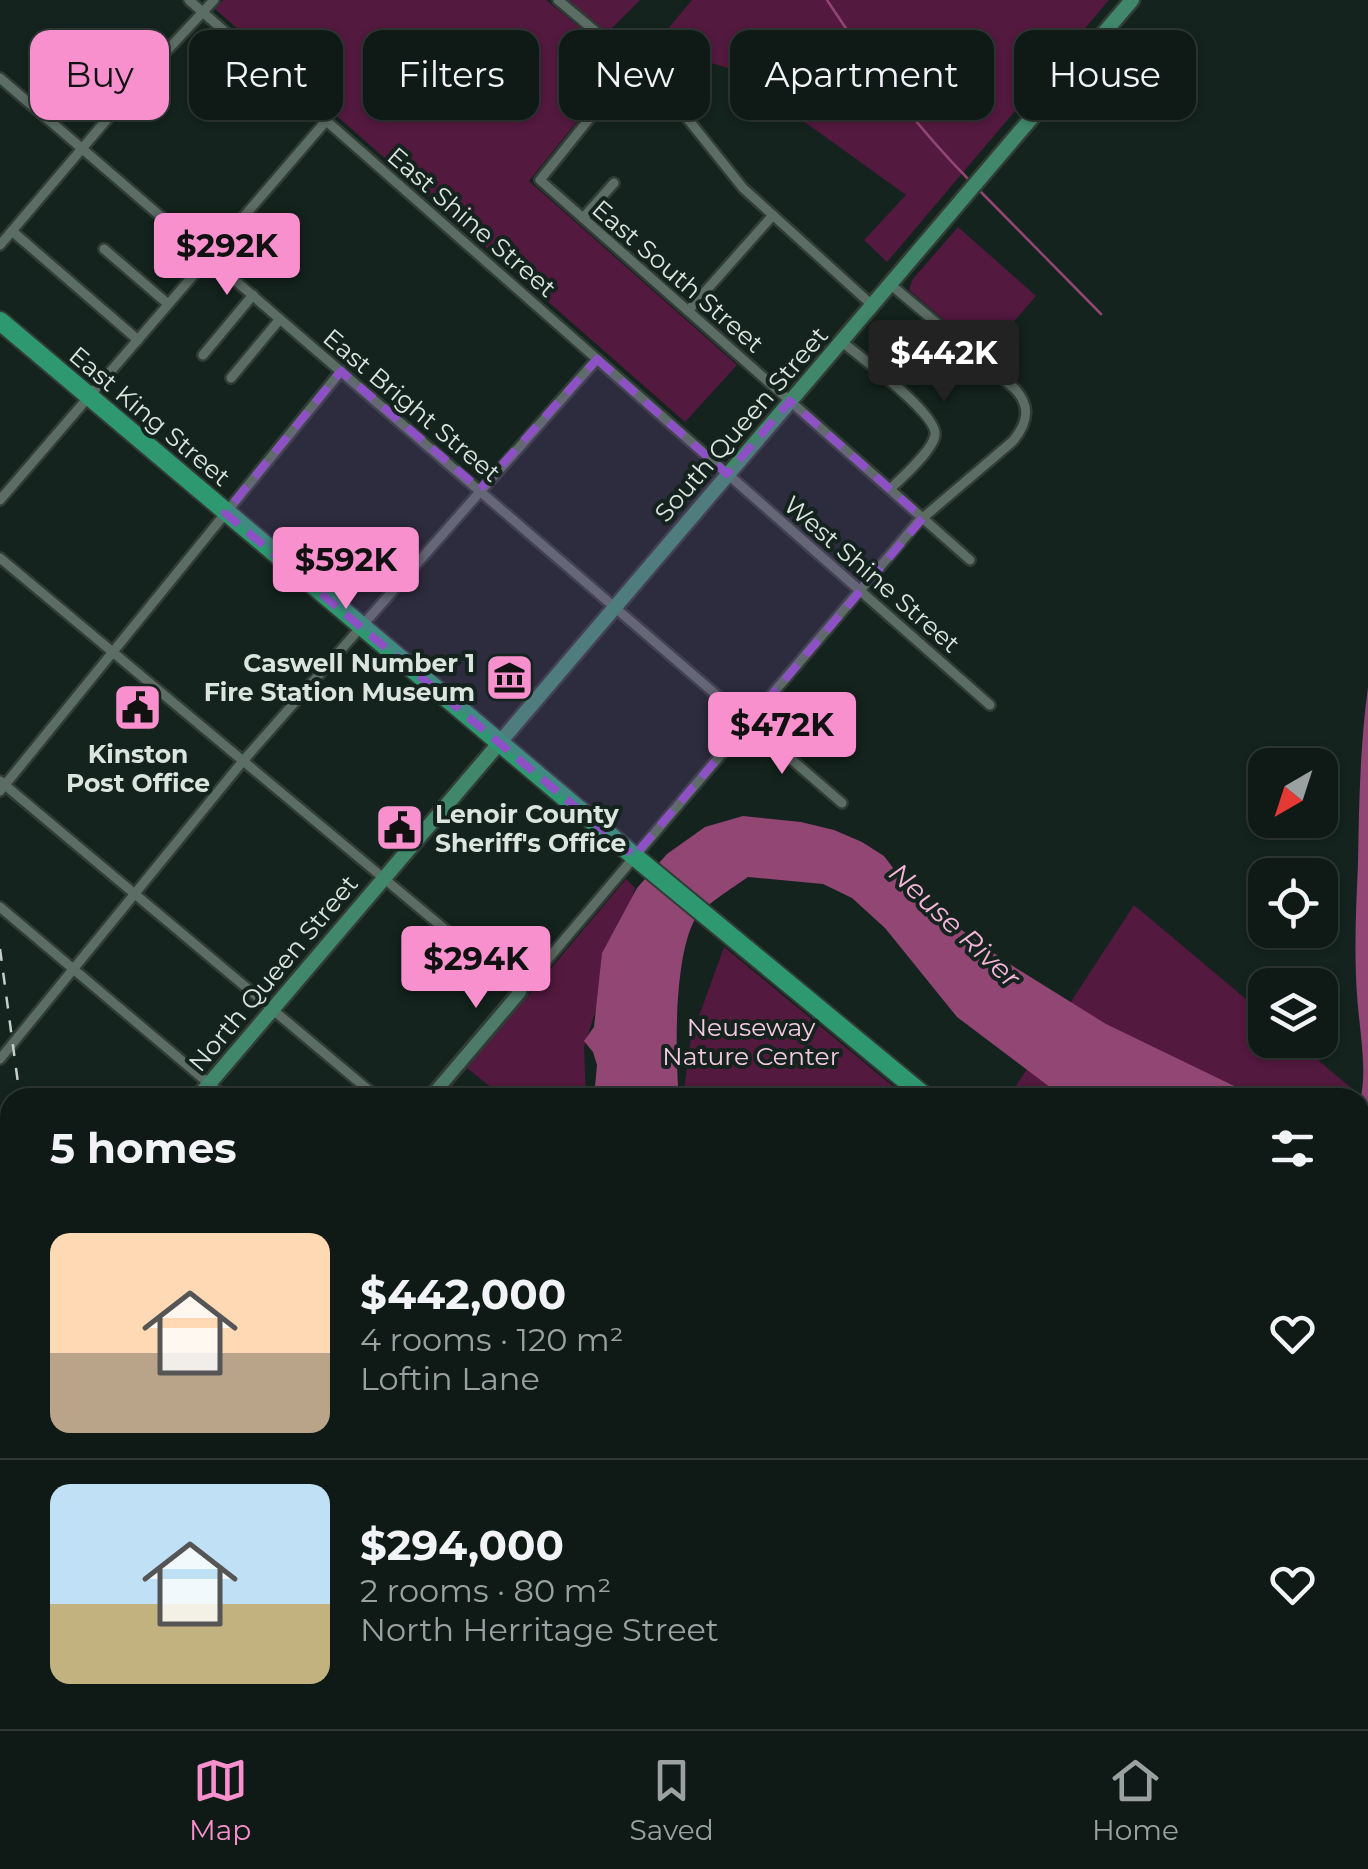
<!DOCTYPE html>
<html lang="en">
<head>
<meta charset="utf-8">
<style>
  body { margin:0; font-family:Montserrat,sans-serif; background:#1d2723; color:#f1f3f6; height:100vh; display:flex; flex-direction:column; font-size:38px; white-space:nowrap }
  * { box-sizing:border-box; margin:0 }
  p { font-size:32px; color:#9ba1a1 }
  .icon { flex:none; width:55px; height:55px; fill:none; stroke:currentColor; stroke-width:2; stroke-linecap:round; stroke-linejoin:round }
  .map { position:relative; flex:1; overflow:hidden }
  .panel { position:absolute; left:0px; top:1088px; width:1370px; height:642px; display:flex; flex-direction:column; background:#0f1a16; border-radius:30px 30px 0 0; box-shadow:0 2px 8px #0004,0 0 0 2px #2f3835 }
  .panel>* { flex:none }
  .banner { position:absolute; left:30px; top:30px; width:1310px; height:90px; display:flex; gap:20px }
  .needle { width:65px; rotate:219deg }
  .controls { position:absolute; left:1248px; top:748px; display:grid; gap:20px }
  .controls a { display:grid; place-items:center; width:90px; height:90px; border-radius:20px; background:#0f1a16; box-shadow:0 2px 8px #0004,0 0 0 2px #2f3835; font-size:50px }
  .price { position:absolute; translate:-50% -85px; padding:0 22px; border-radius:10px; background:#f790cd; color:#111; font-size:32px; line-height:65px; filter:drop-shadow(0 2px 5px #0008) }
  .price::after { content:''; position:absolute; left:50%; top:60px; width:30px; height:22px; margin-left:-15px; background:inherit; clip-path:polygon(0 0,100% 0,50% 100%) }
  .price.active { background:#222; color:#fff }
  ul { padding:0; list-style:none }
  li { display:flex; align-items:center; gap:30px; height:250px; padding:0 50px }
  li+li { border-top:2px solid #2f3835 }
  li span { display:grid; place-items:center; flex:none; width:280px; height:200px; border-radius:20px; color:#555 }
  li>.icon { margin-inline-start:auto }
  span .icon { width:120px; height:120px; fill:#fffc; stroke-width:1 }
  li b { font-size:42px }
  h2 { display:flex; justify-content:space-between; align-items:center; height:120px; padding:0 50px; font-size:42px }
  .tag { padding:0 35px; border-radius:20px; background:#0f1a16; box-shadow:0 2px 8px #0004,0 0 0 2px #2f3835; font-size:35px; line-height:90px }
  .tag.active { background:#f790cd; color:#111 }
  .menu { display:flex; justify-content:space-around; align-items:center; height:140px; border-top:2px solid #2f3835; background:#0f1a16; font-size:28px; color:#9ba1a1 }
  .menu a { display:grid; justify-items:center; gap:5px }
  .menu .active { color:#f790cd }
  .map>svg:first-child { display:block }
</style>
</head>
<body>
<div class="map">
<svg width="1368" height="1729" viewBox="0 0 1368 1729">
  <rect width="100%" height="100%" fill="#14231d"/>
  <!-- green -->
  <g fill="#53193e">
    <path d="M 223,0 L 546,0 L 624,63 L 529,181 L 737,365 L 685,422 L 215,9 Z"/>
    <path d="M 566,0 L 640,0 L 607,33 Z"/>
    <path d="M 692,0 L 1109,0 L 887,262 L 864,240 L 906,195 L 731,69 L 688,56 L 667,30 Z"/>
    <path d="M 958,227 L 1036,296 L 985,355 L 909,290 L 912,280 Z"/>
    <path d="M 626,879 L 635,888 L 584,1047 L 586,1097 L 503,1097 L 467,1068 Z"/>
    <path d="M 1134,905 L 1265,1015 L 1265,1040 L 1294,1040 L 1368,1102 L 1368,1729 L 1118,1729 L 1109,1720 L 1360,1720 L 1360,1098 L 1008,1098 Z"/>
    <path d="M 724,947 L 906,1097 L 683,1097 L 691,1038 Z"/>
  </g>
  <!-- water -->
  <g fill="#924674">
    <path d="M 1368,687 L 1368,1204 L 1366,1209 L 1360,1211 L 1360,1100 C 1368,1072 1359,1027 1357,995 C 1354,952 1356,907 1358,864 C 1359,804 1360,746 1368,687 Z"/>
    <path d="M 743,816 L 801,822 L 834,830 L 862,842 L 884,856 L 906,885 L 935,911 L 1008,963 L 1106,1024 L 1257,1097 L 1063,1097 L 957,1017 L 885,928 L 852,898 L 823,884 L 748,877 C 734,887 701,907 694,921 C 674,960 675,1054 679,1097 L 594,1097 L 597,1065 L 593,1052 L 584,1041 L 594,1027 L 602,953 L 637,888 L 667,854 L 705,827 Z"/>
  </g>
  <g fill="none" stroke-linecap="round" stroke-linejoin="round">
    <!-- stream -->
    <g stroke="#924674" stroke-width="2.5">
      <path d="M 827,0 C 869,64 916,126 970,181"/>
      <path d="M 979,190 L 1101,314"/>
    </g>
    <defs>
      <g id="street">
        <path d="M 189,0 L 990,705"/>
        <path d="M 558,0 L 663,88 L 743,188 L 872,305"/>
        <path d="M 634,63 L 540,180 L 970,560"/>
        <path d="M 0,78 L 842,803"/>
        <path d="M 583,218 L 614,183"/>
        <path d="M 12,231 L 138,340"/>
        <path d="M 0,245 L 148,71 L 214,0"/>
        <path d="M 104,249 L 168,304"/>
        <path d="M 688,311 L 773,215"/>
        <path d="M 841,341 C 859,356 938,414 935,435 C 933,450 902,478 890,489"/>
        <path d="M 203,355 L 253,295"/>
        <path d="M 231,378 L 280,319"/>
        <path d="M 0,500 L 326,121"/>
        <path d="M 0,558 L 520,992 L 918,522 L 1013,441 C 1027,424 1032,407 1015,389 L 890,284"/>
        <path d="M 0,781 L 378,1098"/>
        <path d="M 0,791 L 341,371"/>
        <path d="M 0,907 L 226,1098"/>
        <path d="M 0,1059 L 243,761 L 597,359"/>
        <path d="M 0,1129 L 10,1137"/>
        <path d="M 0,1351 L 10,1359"/>
        <path d="M 0,1570 L 10,1578"/>
        <path d="M 1360,1690 L 1368,1693"/>
        <path d="M 1360,1709 L 1368,1727"/>
        <path d="M 177,1720 L 188,1729"/>
        <path d="M 313,1720 L 319,1729"/>
        <path d="M 339,1720 L 346,1729"/>
        <path d="M 461,1720 L 471,1729"/>
        <path d="M 605,1720 L 615,1729"/>
        <path d="M 110,1729 L 118,1720"/>
        <path d="M 547,1729 L 555,1720"/>
        <path d="M 1287,1729 L 1308,1720"/>
      </g>
      <g id="secondary">
        <path d="M 430,1098 L 520,992"/>
        <path d="M 0,1604 L 10,1592"/>
      </g>
      <g id="primary">
        <path d="M 197,1098 L 1132,0"/>
        <path d="M 0,1332 L 10,1320"/>
      </g>
      <g id="highway">
        <path d="M 0,321 L 634,856 L 927,1098"/>
        <path d="M 1360,1430 L 1368,1434"/>
      </g>
    </defs>
    <!-- street casing -->
    <use href="#street" stroke="#323c37" stroke-width="14"/>
    <!-- secondary casing -->
    <use href="#secondary" stroke="#323c37" stroke-width="18"/>
    <!-- primary casing -->
    <use href="#primary" stroke="#323c37" stroke-width="19"/>
    <!-- highway casing -->
    <use href="#highway" stroke="#323c37" stroke-width="22"/>
    <!-- street -->
    <use href="#street" stroke="#5c6d65" stroke-width="9"/>
    <!-- secondary -->
    <use href="#secondary" stroke="#4e7a69" stroke-width="12"/>
    <!-- primary -->
    <use href="#primary" stroke="#40876c" stroke-width="14"/>
    <!-- highway -->
    <use href="#highway" stroke="#2e9971" stroke-width="18"/>
    <!-- rail -->
    <g stroke="#c5cfc9" stroke-width="2.5" stroke-dasharray="12 12" stroke-linecap="butt">
      <path d="M 0,949 L 20,1098"/>
      <path d="M 327,1720 L 333,1729"/>
    </g>
  </g>
  <!-- marked area -->
  <path fill="#8e51c5" fill-opacity="0.2" stroke="#8e51c5" stroke-width="8" stroke-dasharray="20 12" stroke-linejoin="round" d="M 597,359 L 727,474 L 790,401 L 923,518 L 634,856 L 225,513 L 341,371 L 480,489 Z"/>
  <!-- icons -->
  <defs>
    <symbol id="museum-square" viewBox="-11 -11 22 22"><rect x="-9" y="-9" width="18" height="18" rx="4" fill="#f790cd" stroke="#14231d"/><path d="M0-6L6-3V-2H-6V-3ZM-5-1h2V3h-2ZM-1-1h2V3h-2ZM3-1h2V3H3ZM-6 4H6V6H-6Z" fill="#111"/></symbol>
    <symbol id="civic-square" viewBox="-11 -11 22 22"><rect x="-9" y="-9" width="18" height="18" rx="4" fill="#f790cd" stroke="#14231d"/><path d="M-.6-6.5H3V-4.5H.6V-3L4-1V1h2V6H-6V1h2V-1L-.6-3ZM-1.2 2.5V6h2.4V2.5Z" fill="#111"/></symbol>
  </defs>
  <g fill-rule="evenodd">
    <use href="#museum-square" x="482" y="650" width="55" height="55"/>
    <use href="#civic-square" x="110" y="680" width="55" height="55"/>
    <use href="#civic-square" x="372" y="800" width="55" height="55"/>
  </g>
  <g text-anchor="middle" dominant-baseline="central" stroke-width="8" stroke-linejoin="round" paint-order="stroke">
    <!-- street labels -->
    <g font-size="25" fill="#dbe4df" stroke="#14231d">
      <text transform="translate(472 222) rotate(41)">East Shine Street</text>
      <text transform="translate(678 276) rotate(41)">East South Street</text>
      <text transform="translate(412 405) rotate(40)">East Bright Street</text>
      <text transform="translate(150 416) rotate(40)">East King Street</text>
      <text transform="translate(741 424) rotate(-49)">South Queen Street</text>
      <text transform="translate(872 574) rotate(41)">West Shine Street</text>
      <text transform="translate(273 973) rotate(-50)">North Queen Street</text>
    </g>
    <!-- poi labels -->
    <g font-size="25" font-weight="bold" fill="#dbe4df" stroke="#14231d" text-anchor="end">
      <text x="475" y="663">Caswell Number 1<tspan x="475" dy="29">Fire Station Museum</tspan></text>
      <text x="138" y="754" text-anchor="middle">Kinston<tspan x="138" dy="29">Post Office</tspan></text>
      <text x="435" y="814" text-anchor="start">Lenoir County<tspan x="435" dy="29">Sheriff's Office</tspan></text>
    </g>
    <!-- park labels -->
    <g font-size="25" fill="#f6cae2" stroke="#14231d">
      <text x="751" y="1027">Neuseway<tspan x="751" dy="29">Nature Center</tspan></text>
    </g>
    <!-- water labels -->
    <g font-size="28" font-style="italic" fill="#f6b4d9" stroke="#14231d">
      <text transform="translate(955 925) rotate(43)">Neuse River</text>
    </g>
  </g>
</svg>
<div class="controls">
<a><svg class="needle" viewBox="-14 -14 28 28"><path d="M0-13l5 13h-10z" fill="#e53935"/><path d="M0 13l5-13h-10z" fill="#9ba1a1"/></svg></a>
<a><svg class="icon" aria-label="locate" viewBox="0 0 24 24"><circle cx="12" cy="12" r="6"/><path d="M12 2v4M12 18v4M2 12h4M18 12h4"/></svg></a>
<a><svg class="icon" aria-label="layers" viewBox="0 0 24 24"><path d="M12 4l9 5-9 5-9-5zM3 14l9 5 9-5"/></svg></a>
</div>
<b class="price" style="left:227px;top:298px">$292K</b>
<b class="price active" style="left:944px;top:405px">$442K</b>
<b class="price" style="left:346px;top:612px">$592K</b>
<b class="price" style="left:782px;top:777px">$472K</b>
<b class="price" style="left:476px;top:1011px">$294K</b>
<div class="banner">
<a class="tag active">Buy</a>
<a class="tag">Rent</a>
<a class="tag">Filters</a>
<a class="tag">New</a>
<a class="tag">Apartment</a>
<a class="tag">House</a>
</div>
<section class="panel">
<h2>5 homes<svg class="icon" aria-label="filters" viewBox="0 0 24 24"><path d="M4 7h16M4 17h16"/><circle cx="9" cy="7" r="2"/><circle cx="15" cy="17" r="2"/></svg></h2>
<ul>
<li><span style="background:linear-gradient(#ffd9b3 60%,#b9a48a 0)"><svg class="icon" aria-label="home" viewBox="0 0 24 24"><path d="M3 11l9-7 9 7M6 9v11h12V9"/></svg></span><div><b>$442,000</b><p>4 rooms · 120 m²</p><p>Loftin Lane</p></div><svg class="icon" aria-label="heart" viewBox="0 0 24 24"><path d="M12 20l-8-8c-3-5 5-10 8-4 3-6 11-1 8 4z"/></svg></li>
<li><span style="background:linear-gradient(#bfe0f5 60%,#c2b280 0)"><svg class="icon" aria-label="home" viewBox="0 0 24 24"><path d="M3 11l9-7 9 7M6 9v11h12V9"/></svg></span><div><b>$294,000</b><p>2 rooms · 80 m²</p><p>North Herritage Street</p></div><svg class="icon" aria-label="heart" viewBox="0 0 24 24"><path d="M12 20l-8-8c-3-5 5-10 8-4 3-6 11-1 8 4z"/></svg></li>
</ul>
</section>
</div>
<nav class="menu">
<a class="active"><svg class="icon" aria-label="map" viewBox="0 0 24 24"><path d="M3 6l6-2 6 2 6-2v14l-6 2-6-2-6 2zM9 4v14M15 6v14"/></svg>Map</a>
<a><svg class="icon" aria-label="saved" viewBox="0 0 24 24"><path d="M7 4h10v16l-5-4-5 4z"/></svg>Saved</a>
<a><svg class="icon" aria-label="home" viewBox="0 0 24 24"><path d="M3 11l9-7 9 7M6 9v11h12V9"/></svg>Home</a>
</nav>
</body>
</html>
